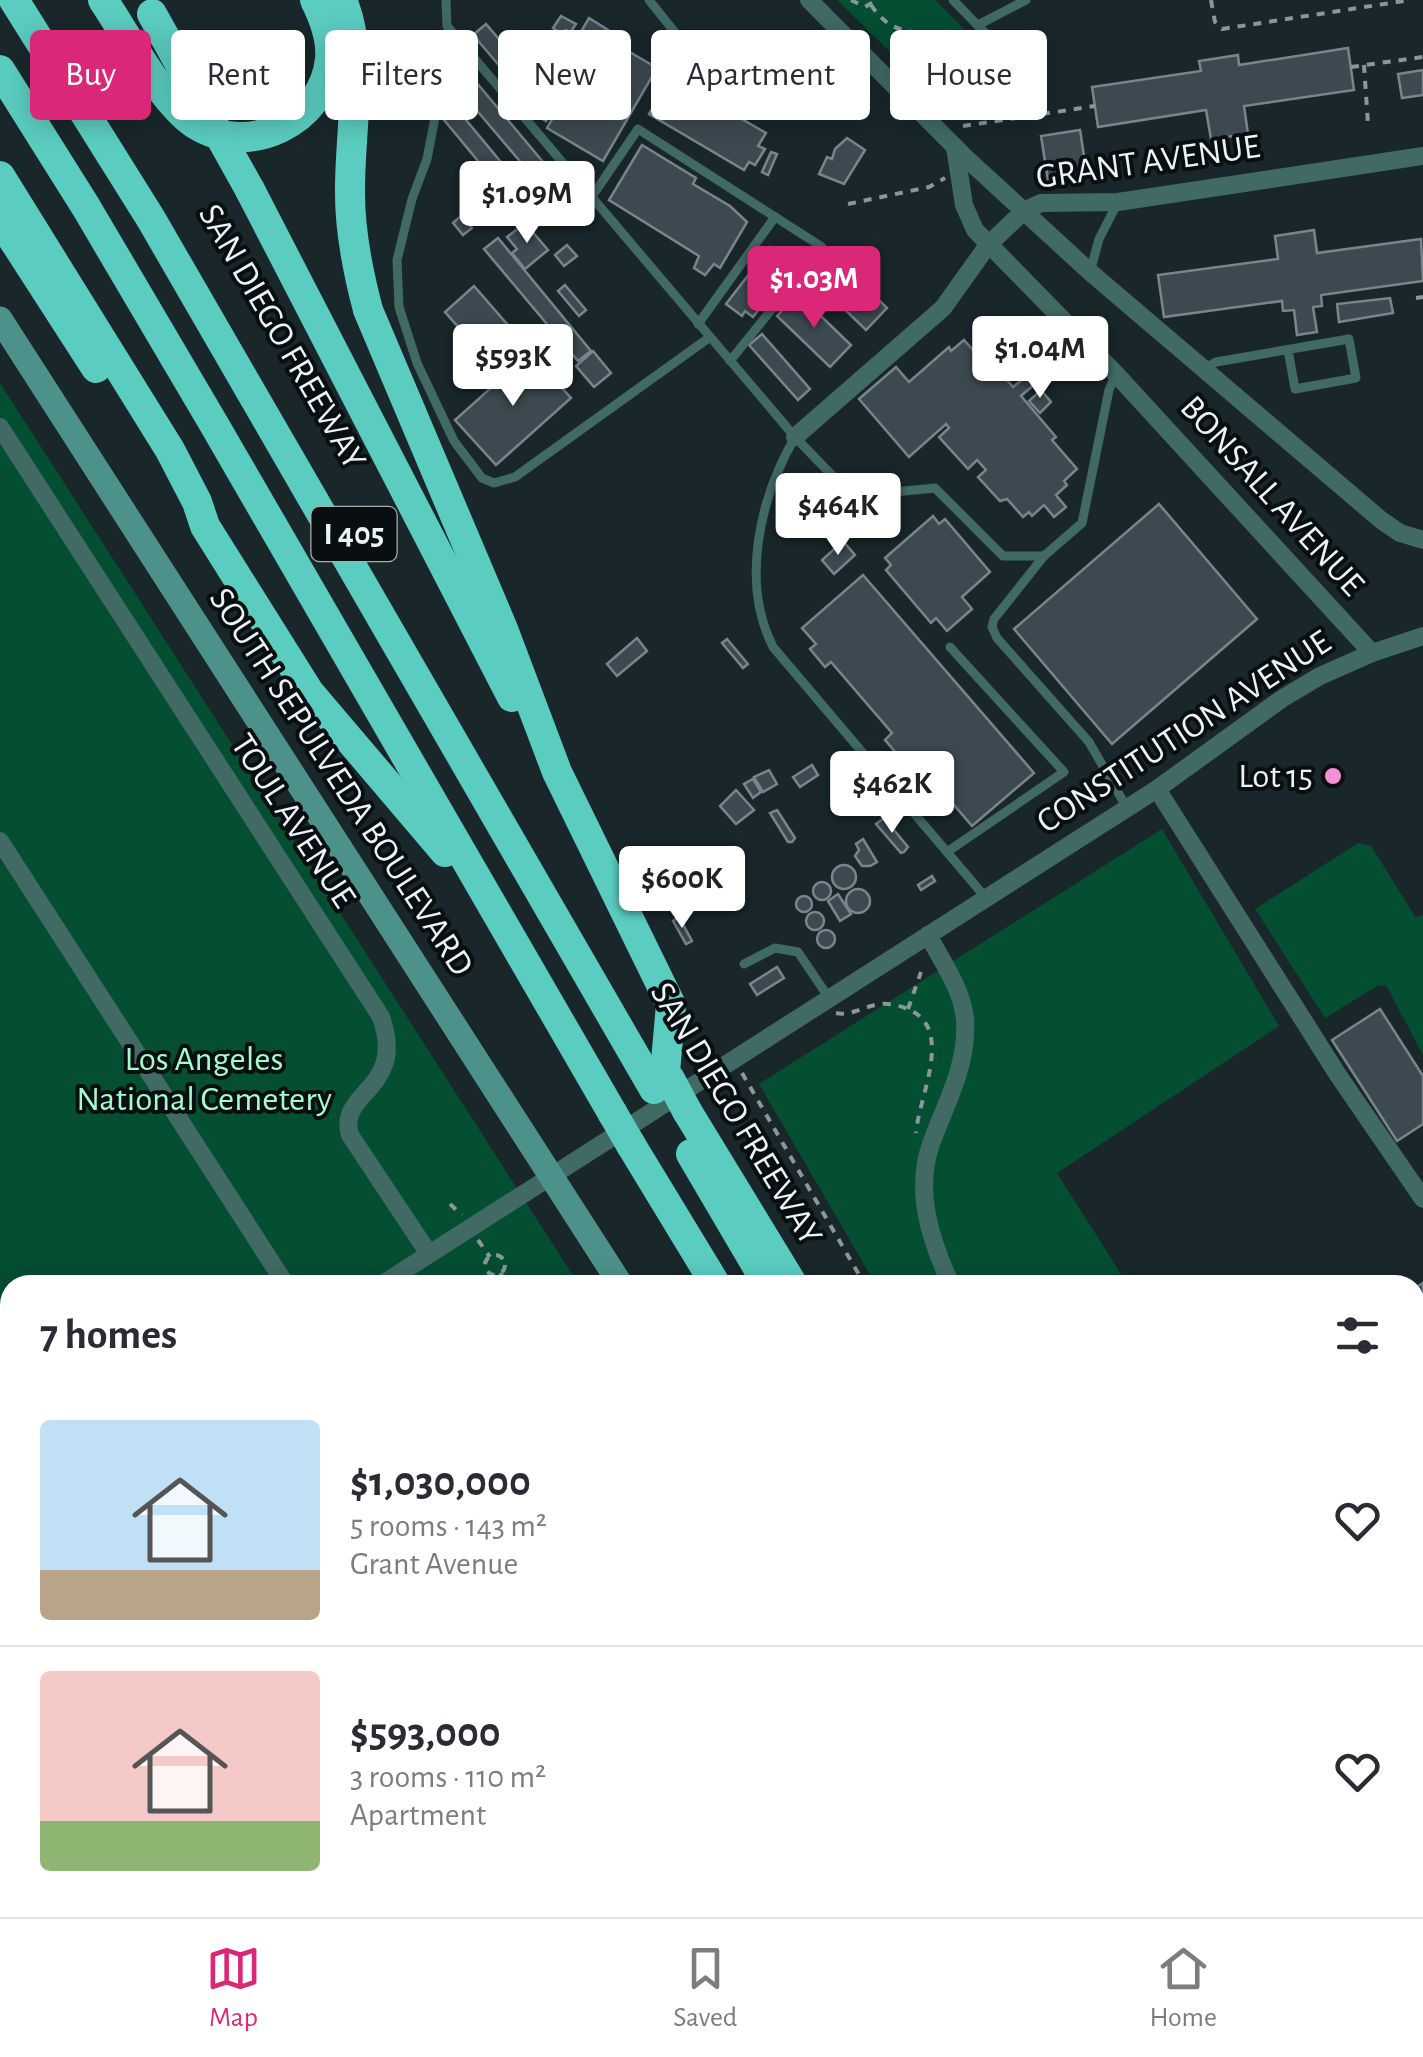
<!DOCTYPE html>
<html lang="en">
<head>
<meta charset="utf-8">
<style>
  body { margin:0; font-family:"Alegreya Sans",sans-serif; background:#f2f2f3; color:#2b2b33; height:100vh; display:flex; flex-direction:column; font-size:38px; white-space:nowrap }
  * { box-sizing:border-box; margin:0 }
  p { font-size:32px; color:#7c7c81 }
  .icon { flex:none; width:55px; height:55px; fill:none; stroke:currentColor; stroke-width:2; stroke-linecap:round; stroke-linejoin:round }
  .map { position:relative; flex:1; overflow:hidden }
  .side { position:absolute; left:0px; top:1275px; width:1425px; height:642px; display:flex; flex-direction:column; background:#fff; border-radius:30px 30px 0 0; box-shadow:0 5px 25px #0003 }
  .side>* { flex:none }
  .hud { position:absolute; left:30px; top:30px; width:1365px; height:90px; display:flex; gap:20px }
  .price { position:absolute; translate:-50% -85px; padding:0 22px; border-radius:10px; background:#fff; color:#222; font-size:32px; line-height:65px; filter:drop-shadow(0 2px 5px #0008) }
  .price::after { content:''; position:absolute; left:50%; top:60px; width:30px; height:22px; margin-left:-15px; background:inherit; clip-path:polygon(0 0,100% 0,50% 100%) }
  .price.selected { background:#db2777; color:#fff }
  ul { padding:0; list-style:none }
  li { display:flex; align-items:center; gap:30px; height:250px; padding:0 40px }
  li+li { border-top:2px solid #e1e1e2 }
  li span { display:grid; place-items:center; flex:none; width:280px; height:200px; border-radius:10px; color:#555 }
  li>.icon { margin-inline-start:auto }
  span .icon { width:120px; height:120px; fill:#fffc; stroke-width:1 }
  li b { font-size:42px }
  h2 { display:flex; justify-content:space-between; align-items:center; height:120px; padding:0 40px; font-size:42px }
  .pill { padding:0 35px; border-radius:10px; background:#fff; box-shadow:0 5px 25px #0003; font-size:35px; line-height:90px }
  .pill.selected { background:#db2777; color:#fff }
  .tabs { display:flex; justify-content:space-around; align-items:center; height:140px; border-top:2px solid #e1e1e2; background:#fff; font-size:28px; color:#7c7c81 }
  .tabs a { display:grid; justify-items:center; gap:5px }
  .tabs .selected { color:#db2777 }
  .map>svg:first-child { display:block }
</style>
</head>
<body>
<div class="map">
<svg width="1423" height="1917" viewBox="0 0 1423 1917">
  <rect width="100%" height="100%" fill="#19272a"/>
  <!-- green -->
  <g fill="#044e32">
    <path d="M 837,0 L 935,0 L 998,62 L 944,68 L 918,79 Z"/>
    <path d="M 0,383 L 579,1285 L 10,1285 L 10,1908 L 980,1908 L 986,1917 L 0,1917 Z"/>
    <path d="M 1162,829 L 1279,1026 L 1057,1173 L 1128,1285 L 876,1285 L 759,1084 Z"/>
    <path d="M 1358,843 L 1371,846 L 1416,918 L 1423,915 L 1423,1055 L 1386,985 L 1377,986 L 1325,1018 L 1255,909 Z"/>
  </g>
  <g fill="none" stroke-linecap="round" stroke-linejoin="round">
    <!-- stream -->
    <path stroke="#465178" stroke-width="5" d="M 1257,1908 L 1262,1917"/>
  </g>
  <!-- building -->
  <g fill="#3d4951" stroke="#78858e" stroke-width="2.5">
    <path d="M 561,16 L 576,24 L 570,33 L 566,30 L 563,35 L 553,28 Z"/>
    <path d="M 589,18 L 608,30 L 604,37 L 657,68 L 603,161 L 547,128 L 591,52 L 575,42 Z"/>
    <path d="M 486,24 L 522,66 L 509,77 L 473,35 Z"/>
    <path d="M 1348,48 L 1354,90 L 1244,106 L 1248,134 L 1211,139 L 1206,110 L 1098,127 L 1092,87 L 1201,71 L 1199,61 L 1238,55 L 1239,65 Z"/>
    <path d="M 682,61 L 690,66 L 684,77 L 675,72 Z"/>
    <path d="M 530,64 L 567,89 L 546,121 L 533,113 L 536,108 L 526,102 L 534,88 L 521,80 Z"/>
    <path d="M 1423,70 L 1423,95 L 1402,98 L 1398,74 Z"/>
    <path d="M 671,78 L 766,133 L 758,146 L 765,149 L 755,165 L 749,162 L 744,170 L 649,114 Z"/>
    <path d="M 476,82 L 559,181 L 546,192 L 462,93 Z"/>
    <path d="M 457,109 L 515,179 L 502,190 L 444,120 Z"/>
    <path d="M 1080,130 L 1087,175 L 1048,180 L 1041,136 Z"/>
    <path d="M 847,138 L 865,150 L 844,184 L 819,174 L 827,157 L 832,159 L 835,149 Z"/>
    <path d="M 642,145 L 696,178 L 693,184 L 730,206 L 747,222 L 720,268 L 714,264 L 705,275 L 694,268 L 699,256 L 609,200 Z"/>
    <path d="M 771,152 L 777,154 L 768,175 L 762,172 Z"/>
    <path d="M 461,216 L 472,228 L 463,235 L 453,223 Z"/>
    <path d="M 525,223 L 548,250 L 525,269 L 512,253 L 517,249 L 507,237 Z"/>
    <path d="M 1314,230 L 1317,253 L 1421,239 L 1423,281 L 1321,295 L 1322,306 L 1313,307 L 1317,332 L 1297,335 L 1294,310 L 1283,311 L 1282,301 L 1164,317 L 1158,275 L 1278,259 L 1275,236 Z"/>
    <path d="M 498,238 L 591,351 L 578,361 L 484,249 Z"/>
    <path d="M 567,245 L 577,256 L 564,266 L 555,255 Z"/>
    <path d="M 770,247 L 785,259 L 777,269 L 785,276 L 753,317 L 745,311 L 742,316 L 726,304 Z"/>
    <path d="M 831,253 L 887,308 L 866,330 L 809,275 Z"/>
    <path d="M 565,285 L 586,310 L 579,316 L 558,291 Z"/>
    <path d="M 474,286 L 527,347 L 498,372 L 445,312 Z"/>
    <path d="M 798,294 L 851,345 L 830,367 L 777,316 Z"/>
    <path d="M 1390,298 L 1393,313 L 1339,322 L 1337,304 Z"/>
    <path d="M 762,334 L 810,389 L 798,400 L 749,345 Z"/>
    <path d="M 964,340 L 990,369 L 994,365 L 1013,387 L 1029,374 L 1036,383 L 1021,396 L 1056,437 L 1052,440 L 1077,469 L 1064,481 L 1067,485 L 1056,495 L 1066,507 L 1054,517 L 1044,505 L 1032,516 L 1029,512 L 1023,517 L 1007,499 L 1000,501 L 978,477 L 986,470 L 977,460 L 968,469 L 939,437 L 949,428 L 946,424 L 909,457 L 859,399 L 896,367 L 909,382 L 949,347 L 951,351 Z"/>
    <path d="M 593,351 L 611,373 L 594,387 L 576,366 Z"/>
    <path d="M 530,353 L 571,398 L 496,465 L 455,420 Z"/>
    <path d="M 1041,390 L 1051,402 L 1040,413 L 1029,401 Z"/>
    <path d="M 1159,504 L 1257,619 L 1112,744 L 1014,629 Z"/>
    <path d="M 933,516 L 939,524 L 945,519 L 990,572 L 962,597 L 972,609 L 947,631 L 936,618 L 931,623 L 886,570 L 891,565 L 885,558 Z"/>
    <path d="M 843,541 L 855,555 L 834,574 L 822,560 Z"/>
    <path d="M 863,575 L 1034,773 L 972,826 L 924,770 L 917,777 L 885,740 L 892,733 L 831,662 L 825,667 L 810,649 L 816,644 L 802,628 Z"/>
    <path d="M 637,638 L 647,651 L 617,676 L 607,664 Z"/>
    <path d="M 727,639 L 748,664 L 743,668 L 722,643 Z"/>
    <path d="M 812,765 L 818,775 L 800,787 L 793,777 Z"/>
    <path d="M 769,770 L 777,784 L 763,792 L 754,777 Z"/>
    <path d="M 753,779 L 761,792 L 753,798 L 744,784 Z"/>
    <path d="M 736,790 L 754,810 L 736,824 L 720,806 Z"/>
    <path d="M 867,797 L 879,811 L 875,815 L 862,801 Z"/>
    <path d="M 777,810 L 795,838 L 792,842 L 788,842 L 770,813 Z"/>
    <path d="M 884,818 L 908,847 L 904,852 L 901,853 L 876,824 Z"/>
    <path d="M 863,839 L 877,862 L 870,866 L 862,866 L 855,856 L 859,850 L 856,844 Z"/>
    <circle cx="844" cy="877" r="12"/>
    <path d="M 932,876 L 935,881 L 921,890 L 918,885 Z"/>
    <circle cx="822" cy="891" r="9"/>
    <circle cx="858" cy="901" r="12"/>
    <path d="M 838,894 L 851,914 L 840,921 L 828,901 Z"/>
    <circle cx="804" cy="904" r="8"/>
    <circle cx="815" cy="921" r="9"/>
    <path d="M 679,917 L 692,941 L 686,944 L 673,921 Z"/>
    <circle cx="826" cy="939" r="9"/>
    <path d="M 777,967 L 784,978 L 757,995 L 750,984 Z"/>
    <path d="M 1380,1009 L 1423,1076 L 1423,1124 L 1397,1141 L 1332,1040 Z"/>
    <path d="M 1423,1283 L 1423,1322 L 1415,1309 L 1415,1288 Z"/>
    <path d="M 1415,1591 L 1423,1604 L 1423,1623 L 1415,1628 Z"/>
    <path d="M 1421,1706 L 1423,1738 L 1415,1742 L 1415,1709 Z"/>
    <path d="M 1422,1746 L 1423,1748 L 1423,1773 L 1415,1760 L 1415,1750 Z"/>
    <path d="M 1415,1844 L 1423,1856 L 1423,1872 L 1415,1875 Z"/>
    <path d="M 1310,1908 L 1358,1908 L 1348,1917 L 1328,1917 L 1322,1908 L 1313,1913 Z"/>
  </g>
  <g fill="none" stroke-linecap="round" stroke-linejoin="round">
    <!-- path -->
    <g stroke="#8b9799" stroke-width="4" stroke-dasharray="8 8" stroke-linecap="butt">
      <path d="M 851,0 L 865,7 L 877,0"/>
      <path d="M 1211,0 L 1215,22 L 1222,29 L 1410,0"/>
      <path d="M 871,5 C 885,26 901,33 927,33 L 951,57 L 959,71"/>
      <path d="M 1364,65 L 1368,124"/>
      <path d="M 1351,67 L 1423,57"/>
      <path d="M 939,92 L 937,74 L 986,68"/>
      <path d="M 963,126 L 1095,106"/>
      <path d="M 848,204 L 929,187 L 945,178"/>
      <path d="M 1416,298 L 1423,297"/>
      <path d="M 908,1009 L 921,972"/>
      <path d="M 836,1013 C 853,1017 869,1002 888,1004 C 964,1013 919,1092 916,1133"/>
      <path d="M 742,1073 L 865,1285"/>
      <path d="M 450,1204 L 462,1215"/>
      <path d="M 478,1240 L 490,1257"/>
      <circle cx="495" cy="1265" r="10"/>
      <path d="M 500,1273 L 508,1285"/>
      <path d="M 512,1285 L 526,1279 L 544,1285"/>
      <path d="M 1415,1517 L 1423,1512"/>
    </g>
    <!-- service -->
    <g stroke="#416a65" stroke-width="9">
      <path d="M 446,0 L 447,26 L 795,437 L 852,496 L 935,488 L 1003,556 L 1044,556"/>
      <path d="M 649,0 L 689,50"/>
      <path d="M 978,25 L 1026,0"/>
      <path d="M 468,52 L 449,76 L 438,102 L 427,159 L 412,199 L 397,260 L 399,307 L 417,363 L 454,441 L 482,478 L 494,483 L 515,477 L 710,337"/>
      <path d="M 926,117 L 941,102 L 1027,90 L 1029,84 L 1027,76 L 953,0"/>
      <path d="M 591,198 L 638,129 L 822,247 L 730,361"/>
      <path d="M 1090,272 L 1099,239 L 1118,202"/>
      <path d="M 698,324 L 775,217"/>
      <path d="M 1204,369 L 1216,362 L 1349,339 L 1356,378 L 1295,389 L 1288,350"/>
      <path d="M 1115,376 L 1109,390 L 1082,523 L 1044,556 L 994,619 L 992,627 L 997,638 L 1089,742 L 1127,808"/>
      <path d="M 795,437 C 760,498 740,582 773,647 L 986,898"/>
      <path d="M 947,852 L 1064,772 L 950,647"/>
      <path d="M 744,964 L 775,948 L 798,952 L 829,998"/>
    </g>
    <!-- minor -->
    <g stroke="#416a65" stroke-width="18">
      <path d="M 809,0 L 965,157 L 1090,272 L 1381,520 L 1400,533 L 1423,540"/>
      <path d="M 955,147 L 964,205 L 975,230 L 1116,374 L 1372,653"/>
      <path d="M 0,427 L 381,1017 C 407,1091 337,1090 350,1135 L 429,1254"/>
      <path d="M 795,437 L 943,308 L 988,245 L 1024,211 L 1041,203 L 1118,202 L 1423,156"/>
      <path d="M 1157,789 L 1338,1075 L 1423,1199"/>
      <path d="M 0,841 L 286,1285"/>
      <path d="M 928,935 C 942,961 962,989 965,1019 C 968,1066 946,1102 931,1144 C 914,1192 931,1241 951,1285"/>
      <path d="M 381,1285 L 1157,789 L 1283,698 L 1320,676 L 1372,653 L 1423,636"/>
      <path d="M 0,1316 L 10,1331"/>
      <path d="M 0,1533 L 10,1570"/>
      <path d="M 1415,1664 L 1423,1659"/>
      <path d="M 0,1723 L 10,1721"/>
      <path d="M 102,1908 L 104,1917"/>
      <path d="M 337,1908 L 340,1917"/>
      <path d="M 458,1908 L 504,1917"/>
      <path d="M 562,1908 L 564,1917"/>
      <path d="M 718,1908 L 724,1917"/>
      <path d="M 848,1908 L 854,1917"/>
      <path d="M 1282,1908 L 1284,1917"/>
      <path d="M 195,1917 L 231,1908"/>
      <path d="M 623,1917 L 664,1908"/>
      <path d="M 1412,1917 L 1423,1910"/>
    </g>
    <!-- secondary -->
    <g stroke="#4d928a" stroke-width="25">
      <path d="M 0,319 L 621,1285"/>
      <path d="M 1020,1908 L 1026,1917"/>
    </g>
    <!-- motorway -->
    <g stroke="#5bccc0" stroke-width="30">
      <path d="M 14,0 L 151,219 L 654,1089"/>
      <path d="M 103,0 C 126,34 162,102 195,124 C 248,158 324,122 330,59 C 332,38 324,18 315,0"/>
      <path d="M 342,0 C 366,55 349,134 350,194 C 350,233 358,272 368,310 L 503,629 L 557,772 L 671,1005 L 665,1072"/>
      <path d="M 0,70 L 86,207 L 215,426 L 613,1114"/>
      <path d="M 0,176 L 170,450 L 197,502 L 205,526 L 309,692 L 445,852"/>
      <path d="M 250,190 L 512,697"/>
      <path d="M 0,219 L 96,368"/>
      <path d="M 687,1111 L 793,1285"/>
      <path d="M 631,1145 L 716,1285"/>
      <path d="M 691,1154 L 768,1285"/>
      <path d="M 1110,1908 L 1116,1917"/>
      <path d="M 1157,1908 L 1163,1917"/>
    </g>
    <!-- motorway-bridge -->
    <g stroke="#5bccc0" stroke-width="30">
      <path d="M 152,14 L 250,190"/>
      <path d="M 670,1079 L 687,1111"/>
      <path d="M 613,1114 L 631,1145"/>
    </g>
  </g>
  <!-- markers -->
  <circle fill="#f491d3" stroke="#090f10" stroke-width="4" cx="1333" cy="776" r="10"/>
  <g text-anchor="middle" dominant-baseline="central" stroke-width="8" stroke-linejoin="round" paint-order="stroke">
    <!-- shield labels -->
    <rect fill="#090f10" stroke="#a6afb0" stroke-width="2.5" x="311.5" y="507" width="85" height="54" rx="8"/>
    <g font-size="32" font-weight="bold" fill="#eaf3f5">
      <text x="354" y="534">I 405</text>
    </g>
    <!-- street labels -->
    <g font-size="35" fill="#eaf3f5" stroke="#090f10">
      <text transform="translate(1148 162) rotate(-8)">GRANT AVENUE</text>
      <text transform="translate(282 337) rotate(60)">SAN DIEGO FREEWAY</text>
      <text transform="translate(1272 496) rotate(48)">BONSALL AVENUE</text>
      <text transform="translate(1184 732) rotate(-33)">CONSTITUTION AVENUE</text>
      <text transform="translate(341 782) rotate(57)">SOUTH SEPULVEDA BOULEVARD</text>
      <text transform="translate(293 821) rotate(57)">TOUL AVENUE</text>
      <text transform="translate(736 1114) rotate(59)">SAN DIEGO FREEWAY</text>
    </g>
    <!-- poi labels -->
    <g font-size="35" fill="#eaf3f5" stroke="#090f10" text-anchor="end">
      <text x="1313" y="776">Lot 15</text>
    </g>
    <!-- park labels -->
    <g font-size="35" fill="#a2fbcc" stroke="#090f10">
      <text x="204" y="1059">Los Angeles<tspan x="204" dy="40">National Cemetery</tspan></text>
    </g>
  </g>
</svg>
<b class="price" style="left:527px;top:246px">$1.09M</b>
<b class="price selected" style="left:814px;top:331px">$1.03M</b>
<b class="price" style="left:1040px;top:401px">$1.04M</b>
<b class="price" style="left:513px;top:409px">$593K</b>
<b class="price" style="left:838px;top:558px">$464K</b>
<b class="price" style="left:892px;top:836px">$462K</b>
<b class="price" style="left:682px;top:931px">$600K</b>
<div class="hud">
<a class="pill selected">Buy</a>
<a class="pill">Rent</a>
<a class="pill">Filters</a>
<a class="pill">New</a>
<a class="pill">Apartment</a>
<a class="pill">House</a>
</div>
<section class="side">
<h2>7 homes<svg class="icon" aria-label="filters" viewBox="0 0 24 24"><path d="M4 7h16M4 17h16"/><circle cx="9" cy="7" r="2"/><circle cx="15" cy="17" r="2"/></svg></h2>
<ul>
<li><span style="background:linear-gradient(#bfe0f5 75%,#b9a48a 0)"><svg class="icon" aria-label="home" viewBox="0 0 24 24"><path d="M3 11l9-7 9 7M6 9v11h12V9"/></svg></span><div><b>$1,030,000</b><p>5 rooms · 143 m²</p><p>Grant Avenue</p></div><svg class="icon" aria-label="heart" viewBox="0 0 24 24"><path d="M12 20l-8-8c-3-5 5-10 8-4 3-6 11-1 8 4z"/></svg></li>
<li><span style="background:linear-gradient(#f6c9c9 75%,#8fb573 0)"><svg class="icon" aria-label="home" viewBox="0 0 24 24"><path d="M3 11l9-7 9 7M6 9v11h12V9"/></svg></span><div><b>$593,000</b><p>3 rooms · 110 m²</p><p>Apartment</p></div><svg class="icon" aria-label="heart" viewBox="0 0 24 24"><path d="M12 20l-8-8c-3-5 5-10 8-4 3-6 11-1 8 4z"/></svg></li>
</ul>
</section>
</div>
<nav class="tabs">
<a class="selected"><svg class="icon" aria-label="map" viewBox="0 0 24 24"><path d="M3 6l6-2 6 2 6-2v14l-6 2-6-2-6 2zM9 4v14M15 6v14"/></svg>Map</a>
<a><svg class="icon" aria-label="saved" viewBox="0 0 24 24"><path d="M7 4h10v16l-5-4-5 4z"/></svg>Saved</a>
<a><svg class="icon" aria-label="home" viewBox="0 0 24 24"><path d="M3 11l9-7 9 7M6 9v11h12V9"/></svg>Home</a>
</nav>
</body>
</html>
